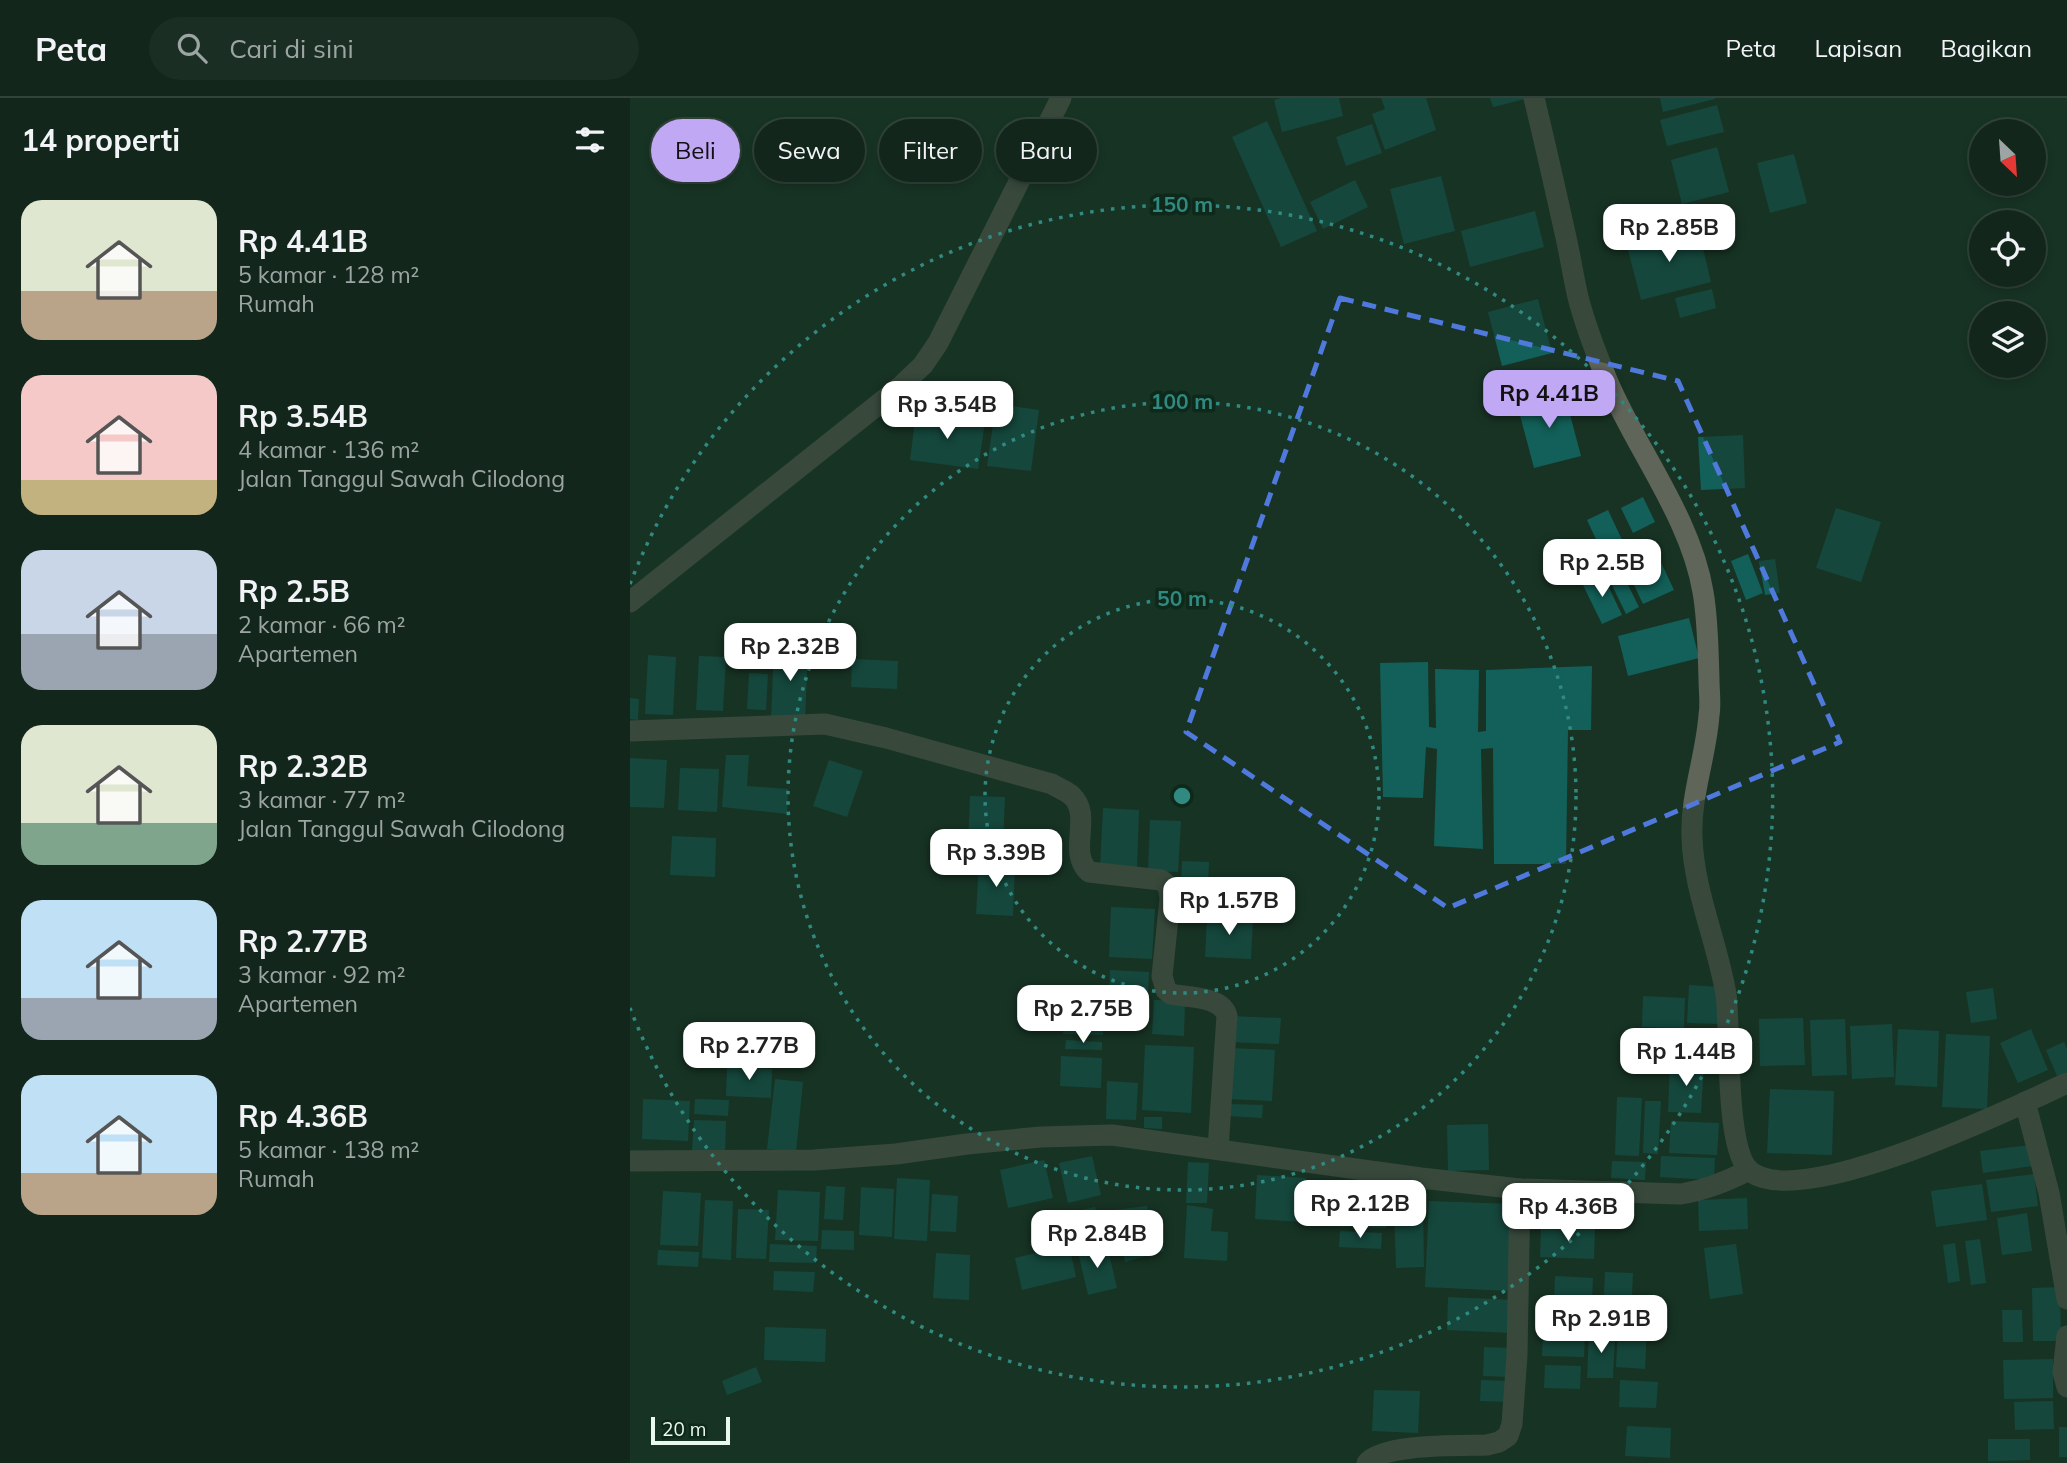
<!DOCTYPE html>
<html lang="id">
<head>
<meta charset="utf-8">
<style>
  body { margin:0; font-family:Mulish,sans-serif; background:#1b2e24; color:#f1f3f6; height:100vh; display:flex; flex-direction:column; font-size:26px; white-space:nowrap }
  * { box-sizing:border-box; margin:0 }
  p { font-size:23px; color:#9ca5a3 }
  .icon { flex:none; width:38px; height:38px; fill:none; stroke:currentColor; stroke-width:2; stroke-linecap:round; stroke-linejoin:round }
  .map { position:relative; flex:1; overflow:hidden }
  .side { display:flex; flex-direction:column; background:#12261b; width:630px }
  .side>* { flex:none }
  .top-card { position:absolute; left:21px; top:21px; width:665px; height:63px; display:flex; gap:14px }
  .needle { width:46px; rotate:155deg }
  .buttons { position:absolute; left:1339px; top:21px; display:grid; gap:14px }
  .buttons a { display:grid; place-items:center; width:77px; height:77px; border-radius:50%; background:#12261b; box-shadow:0 4px 10px #0003,0 0 0 2px #31433a; font-size:35px }
  .scale { position:absolute; left:21px; bottom:18px; width:79px; box-sizing:border-box; padding-left:7px; border:4px solid #e9f9ee; border-top:0; font-size:19px; line-height:24px; white-space:nowrap; color:#e9f9ee; -webkit-text-stroke:5px #0e291a; paint-order:stroke }
  .price { position:absolute; translate:-50% -60px; padding:0 16px; border-radius:14px; background:#fff; color:#222; font-size:23px; line-height:46px; filter:drop-shadow(0 2px 4px #0008) }
  .price::after { content:''; position:absolute; left:50%; top:42px; width:21px; height:16px; margin-left:-10px; background:inherit; clip-path:polygon(0 0,100% 0,50% 100%) }
  .price.selected { background:#c0a8f4; color:#111 }
  ul { padding:0; list-style:none }
  li { display:flex; align-items:center; gap:21px; height:175px; padding:0 21px }
  li span { display:grid; place-items:center; flex:none; width:196px; height:140px; border-radius:21px; color:#555 }
  li>.icon { margin-inline-start:auto }
  span .icon { width:84px; height:84px; fill:#fffc; stroke-width:1 }
  li b { font-size:30px }
  h2 { display:flex; justify-content:space-between; align-items:center; height:84px; padding:0 21px; font-size:30px }
  .tag { padding:0 24px; border-radius:32px; background:#12261b; box-shadow:0 4px 10px #0003,0 0 0 2px #31433a; font-size:24px; line-height:63px }
  .tag.selected { background:#c0a8f4; color:#111 }
  header { display:flex; align-items:center; gap:42px; box-sizing:border-box; height:98px; padding:0 35px; background:#12261b; border-bottom:2px solid #31433a }
  header strong { font-size:33px }
  nav { display:flex; gap:38px; margin-inline-start:auto; font-size:24px }
  .search { width:490px; height:63px; background:#1b2e24; display:flex; align-items:center; gap:18px; box-sizing:border-box; padding:0 24px; border-radius:38px; color:#9ca5a3; font-size:26px }
  main { display:flex; flex:1; min-height:0 }
  .map>svg:first-child { display:block }
</style>
</head>
<body>
<header>
<strong>Peta</strong>
<div class="search"><svg class="icon" aria-label="search" viewBox="0 0 24 24"><circle cx="10" cy="10" r="6"/><path d="M15 15l6 6"/></svg>Cari di sini</div>
<nav><a>Peta</a><a>Lapisan</a><a>Bagikan</a></nav>
</header>
<main>
<section class="side">
<h2>14 properti<svg class="icon" aria-label="filters" viewBox="0 0 24 24"><path d="M4 7h16M4 17h16"/><circle cx="9" cy="7" r="2"/><circle cx="15" cy="17" r="2"/></svg></h2>
<ul>
<li><span style="background:linear-gradient(#dfe7d0 65%,#b9a48a 0)"><svg class="icon" aria-label="home" viewBox="0 0 24 24"><path d="M3 11l9-7 9 7M6 9v11h12V9"/></svg></span><div><b>Rp 4.41B</b><p>5 kamar · 128 m²</p><p>Rumah</p></div></li>
<li><span style="background:linear-gradient(#f6c9c9 75%,#c2b280 0)"><svg class="icon" aria-label="home" viewBox="0 0 24 24"><path d="M3 11l9-7 9 7M6 9v11h12V9"/></svg></span><div><b>Rp 3.54B</b><p>4 kamar · 136 m²</p><p>Jalan Tanggul Sawah Cilodong</p></div></li>
<li><span style="background:linear-gradient(#c9d6e8 60%,#9aa5b1 0)"><svg class="icon" aria-label="home" viewBox="0 0 24 24"><path d="M3 11l9-7 9 7M6 9v11h12V9"/></svg></span><div><b>Rp 2.5B</b><p>2 kamar · 66 m²</p><p>Apartemen</p></div></li>
<li><span style="background:linear-gradient(#dfe7d0 70%,#7fa58c 0)"><svg class="icon" aria-label="home" viewBox="0 0 24 24"><path d="M3 11l9-7 9 7M6 9v11h12V9"/></svg></span><div><b>Rp 2.32B</b><p>3 kamar · 77 m²</p><p>Jalan Tanggul Sawah Cilodong</p></div></li>
<li><span style="background:linear-gradient(#bfe0f5 70%,#9aa5b1 0)"><svg class="icon" aria-label="home" viewBox="0 0 24 24"><path d="M3 11l9-7 9 7M6 9v11h12V9"/></svg></span><div><b>Rp 2.77B</b><p>3 kamar · 92 m²</p><p>Apartemen</p></div></li>
<li><span style="background:linear-gradient(#bfe0f5 70%,#b9a48a 0)"><svg class="icon" aria-label="home" viewBox="0 0 24 24"><path d="M3 11l9-7 9 7M6 9v11h12V9"/></svg></span><div><b>Rp 4.36B</b><p>5 kamar · 138 m²</p><p>Rumah</p></div></li>
</ul>
</section>
<div class="map">
<svg width="1437" height="1365" viewBox="0 0 1437 1365">
  <rect width="100%" height="100%" fill="#183324"/>
  <!-- building -->
  <g fill="#126059">
    <path d="M 651,0 L 709,0 L 713,18 L 652,34 L 644,2 Z"/>
    <path d="M 751,0 L 796,0 L 806,32 L 755,52 L 742,16 L 755,11 Z"/>
    <path d="M 860,0 L 895,0 L 895,1 L 863,9 Z"/>
    <path d="M 1030,0 L 1085,0 L 1085,1 L 1033,14 Z"/>
    <path d="M 1087,7 L 1094,34 L 1037,48 L 1030,22 Z"/>
    <path d="M 637,23 L 687,133 L 651,149 L 602,39 Z"/>
    <path d="M 742,26 L 752,55 L 716,68 L 706,39 Z"/>
    <path d="M 1087,49 L 1099,94 L 1052,106 L 1041,62 Z"/>
    <path d="M 1164,56 L 1177,105 L 1140,115 L 1127,65 Z"/>
    <path d="M 811,78 L 825,133 L 774,146 L 760,91 Z"/>
    <path d="M 725,82 L 738,109 L 693,131 L 680,104 Z"/>
    <path d="M 905,113 L 914,149 L 840,169 L 831,133 Z"/>
    <path d="M 1068,130 L 1081,184 L 1011,202 L 997,148 Z"/>
    <path d="M 1082,191 L 1086,210 L 1050,220 L 1045,200 Z"/>
    <path d="M 908,201 L 922,255 L 872,268 L 858,214 Z"/>
    <path d="M 934,294 L 951,358 L 904,370 L 887,306 Z"/>
    <path d="M 366,306 L 409,312 L 401,373 L 357,368 Z"/>
    <path d="M 286,315 L 355,324 L 348,371 L 280,362 Z"/>
    <path d="M 1113,337 L 1115,390 L 1071,392 L 1068,339 Z"/>
    <path d="M 1013,399 L 1025,424 L 1003,435 L 991,410 Z"/>
    <path d="M 1206,410 L 1251,424 L 1231,484 L 1186,470 Z"/>
    <path d="M 978,412 L 993,444 L 972,454 L 957,422 Z"/>
    <path d="M 1027,456 L 1044,492 L 1013,506 L 996,470 Z"/>
    <path d="M 1118,456 L 1133,495 L 1116,502 L 1101,463 Z"/>
    <path d="M 1145,461 L 1150,495 L 1135,497 L 1129,463 Z"/>
    <path d="M 989,469 L 1009,509 L 996,516 L 976,475 Z"/>
    <path d="M 972,475 L 992,517 L 972,526 L 952,485 Z"/>
    <path d="M 1059,520 L 1069,560 L 998,578 L 988,538 Z"/>
    <path d="M 144,549 L 178,550 L 175,622 L 141,620 Z"/>
    <path d="M 18,557 L 46,559 L 43,617 L 15,616 Z"/>
    <path d="M 69,558 L 96,559 L 93,613 L 66,612 Z"/>
    <path d="M 222,561 L 268,563 L 267,591 L 221,589 Z"/>
    <path d="M 798,564 L 799,629 L 806,630 L 805,571 L 849,572 L 848,634 L 856,633 L 856,572 L 962,568 L 961,632 L 938,632 L 936,766 L 864,766 L 863,650 L 851,651 L 853,751 L 804,748 L 807,651 L 796,649 L 793,700 L 753,699 L 750,565 Z"/>
    <path d="M 119,575 L 138,576 L 136,612 L 117,611 Z"/>
    <path d="M 0,600 L 9,601 L 8,622 L 0,621 Z"/>
    <path d="M 96,657 L 119,657 L 117,688 L 158,691 L 157,716 L 92,709 Z"/>
    <path d="M 0,660 L 37,662 L 34,710 L 0,709 Z"/>
    <path d="M 199,662 L 233,673 L 217,719 L 183,708 Z"/>
    <path d="M 50,670 L 89,671 L 87,714 L 48,712 Z"/>
    <path d="M 340,698 L 375,699 L 373,747 L 338,746 Z"/>
    <path d="M 473,710 L 509,712 L 507,772 L 470,770 Z"/>
    <path d="M 520,722 L 551,723 L 548,774 L 518,773 Z"/>
    <path d="M 42,738 L 86,740 L 85,779 L 40,777 Z"/>
    <path d="M 552,763 L 579,764 L 577,808 L 550,806 Z"/>
    <path d="M 349,765 L 385,766 L 383,818 L 346,816 Z"/>
    <path d="M 481,809 L 525,811 L 522,861 L 479,859 Z"/>
    <path d="M 577,818 L 623,820 L 621,861 L 575,859 Z"/>
    <path d="M 480,872 L 519,874 L 517,918 L 478,916 Z"/>
    <path d="M 1059,887 L 1090,889 L 1089,926 L 1057,925 Z"/>
    <path d="M 1363,890 L 1367,921 L 1341,925 L 1336,894 Z"/>
    <path d="M 1013,898 L 1055,900 L 1054,930 L 1012,929 Z"/>
    <path d="M 524,902 L 555,903 L 554,938 L 522,936 Z"/>
    <path d="M 600,918 L 651,920 L 649,946 L 599,944 Z"/>
    <path d="M 1173,920 L 1175,967 L 1130,968 L 1129,921 Z"/>
    <path d="M 1215,921 L 1217,977 L 1182,978 L 1180,922 Z"/>
    <path d="M 434,926 L 473,928 L 473,937 L 433,936 Z"/>
    <path d="M 1262,926 L 1264,979 L 1222,981 L 1220,928 Z"/>
    <path d="M 1268,931 L 1309,933 L 1307,989 L 1265,987 Z"/>
    <path d="M 1401,931 L 1418,972 L 1388,985 L 1370,945 Z"/>
    <path d="M 1316,936 L 1360,938 L 1357,1011 L 1312,1009 Z"/>
    <path d="M 1043,939 L 1084,940 L 1083,962 L 1042,960 Z"/>
    <path d="M 436,942 L 472,944 L 472,952 L 435,951 Z"/>
    <path d="M 1434,944 L 1437,951 L 1437,974 L 1427,978 L 1416,952 Z"/>
    <path d="M 515,947 L 564,949 L 561,1015 L 512,1012 Z"/>
    <path d="M 598,950 L 645,952 L 642,1003 L 596,1001 Z"/>
    <path d="M 431,958 L 472,960 L 471,990 L 430,988 Z"/>
    <path d="M 1040,965 L 1074,967 L 1071,1015 L 1038,1014 Z"/>
    <path d="M 97,969 L 142,971 L 141,1000 L 96,998 Z"/>
    <path d="M 145,981 L 173,984 L 166,1054 L 137,1051 Z"/>
    <path d="M 477,983 L 508,985 L 506,1022 L 476,1021 Z"/>
    <path d="M 1140,991 L 1204,993 L 1202,1057 L 1137,1055 Z"/>
    <path d="M 987,999 L 1012,1000 L 1009,1058 L 985,1057 Z"/>
    <path d="M 13,1001 L 60,1003 L 58,1043 L 12,1041 Z"/>
    <path d="M 65,1001 L 99,1002 L 98,1018 L 64,1016 Z"/>
    <path d="M 1015,1003 L 1031,1003 L 1028,1056 L 1013,1055 Z"/>
    <path d="M 597,1006 L 633,1007 L 632,1020 L 596,1018 Z"/>
    <path d="M 514,1019 L 532,1019 L 532,1031 L 514,1030 Z"/>
    <path d="M 64,1022 L 96,1023 L 95,1055 L 62,1053 Z"/>
    <path d="M 1041,1023 L 1089,1025 L 1087,1057 L 1039,1055 Z"/>
    <path d="M 858,1026 L 859,1072 L 818,1073 L 817,1027 Z"/>
    <path d="M 1400,1047 L 1402,1068 L 1353,1075 L 1350,1053 Z"/>
    <path d="M 462,1058 L 471,1097 L 438,1105 L 429,1065 Z"/>
    <path d="M 1031,1058 L 1085,1060 L 1084,1082 L 1030,1079 Z"/>
    <path d="M 414,1062 L 423,1100 L 378,1110 L 370,1072 Z"/>
    <path d="M 982,1063 L 1016,1064 L 1015,1082 L 981,1080 Z"/>
    <path d="M 558,1064 L 579,1065 L 577,1105 L 556,1105 Z"/>
    <path d="M 1404,1076 L 1408,1108 L 1361,1114 L 1356,1082 Z"/>
    <path d="M 627,1077 L 676,1080 L 674,1124 L 625,1121 Z"/>
    <path d="M 267,1080 L 300,1082 L 297,1143 L 264,1141 Z"/>
    <path d="M 1352,1086 L 1357,1122 L 1306,1129 L 1301,1093 Z"/>
    <path d="M 196,1088 L 215,1089 L 213,1122 L 194,1121 Z"/>
    <path d="M 231,1089 L 264,1091 L 262,1139 L 229,1137 Z"/>
    <path d="M 697,1090 L 758,1093 L 756,1130 L 695,1128 Z"/>
    <path d="M 148,1092 L 190,1094 L 188,1143 L 145,1142 Z"/>
    <path d="M 33,1093 L 71,1095 L 68,1148 L 30,1147 Z"/>
    <path d="M 302,1096 L 328,1098 L 326,1134 L 300,1133 Z"/>
    <path d="M 1117,1100 L 1118,1131 L 1069,1133 L 1068,1102 Z"/>
    <path d="M 75,1102 L 103,1103 L 101,1162 L 72,1160 Z"/>
    <path d="M 799,1103 L 884,1106 L 880,1193 L 795,1189 Z"/>
    <path d="M 557,1107 L 583,1111 L 581,1133 L 598,1134 L 597,1163 L 554,1160 Z"/>
    <path d="M 517,1108 L 522,1130 L 529,1129 L 534,1153 L 495,1164 L 483,1112 Z"/>
    <path d="M 465,1109 L 472,1139 L 449,1144 L 442,1114 Z"/>
    <path d="M 793,1110 L 794,1169 L 766,1170 L 764,1111 Z"/>
    <path d="M 108,1111 L 139,1112 L 136,1161 L 106,1160 Z"/>
    <path d="M 1397,1115 L 1402,1153 L 1372,1157 L 1367,1120 Z"/>
    <path d="M 911,1129 L 965,1131 L 964,1161 L 910,1159 Z"/>
    <path d="M 192,1132 L 224,1133 L 224,1152 L 191,1151 Z"/>
    <path d="M 710,1133 L 752,1135 L 751,1151 L 709,1149 Z"/>
    <path d="M 1350,1141 L 1356,1185 L 1341,1187 L 1335,1143 Z"/>
    <path d="M 1325,1145 L 1330,1183 L 1318,1185 L 1313,1147 Z"/>
    <path d="M 140,1146 L 187,1148 L 186,1165 L 139,1164 Z"/>
    <path d="M 1106,1146 L 1113,1196 L 1080,1201 L 1074,1150 Z"/>
    <path d="M 439,1147 L 446,1179 L 392,1192 L 385,1160 Z"/>
    <path d="M 477,1147 L 487,1190 L 458,1197 L 448,1154 Z"/>
    <path d="M 28,1152 L 69,1154 L 68,1169 L 27,1167 Z"/>
    <path d="M 306,1155 L 340,1157 L 339,1202 L 303,1200 Z"/>
    <path d="M 144,1173 L 185,1174 L 183,1194 L 143,1192 Z"/>
    <path d="M 975,1174 L 1003,1175 L 1001,1218 L 973,1217 Z"/>
    <path d="M 925,1178 L 963,1180 L 961,1225 L 923,1223 Z"/>
    <path d="M 1430,1189 L 1431,1243 L 1403,1243 L 1402,1190 Z"/>
    <path d="M 818,1199 L 884,1202 L 882,1235 L 817,1232 Z"/>
    <path d="M 1372,1212 L 1392,1212 L 1393,1244 L 1373,1244 Z"/>
    <path d="M 135,1229 L 196,1231 L 195,1264 L 134,1262 Z"/>
    <path d="M 988,1231 L 1017,1232 L 1015,1271 L 986,1269 Z"/>
    <path d="M 913,1234 L 955,1236 L 954,1259 L 912,1258 Z"/>
    <path d="M 959,1234 L 985,1236 L 983,1280 L 957,1280 Z"/>
    <path d="M 854,1249 L 883,1250 L 882,1279 L 853,1278 Z"/>
    <path d="M 1423,1261 L 1423,1300 L 1374,1301 L 1373,1262 Z"/>
    <path d="M 915,1267 L 951,1268 L 950,1291 L 914,1290 Z"/>
    <path d="M 126,1269 L 132,1284 L 97,1297 L 92,1283 Z"/>
    <path d="M 851,1282 L 881,1283 L 880,1304 L 850,1303 Z"/>
    <path d="M 990,1282 L 1028,1284 L 1026,1310 L 989,1309 Z"/>
    <path d="M 744,1292 L 790,1293 L 788,1335 L 742,1333 Z"/>
    <path d="M 1423,1303 L 1424,1331 L 1385,1332 L 1384,1304 Z"/>
    <path d="M 997,1328 L 1041,1330 L 1040,1360 L 995,1358 Z"/>
    <rect x="1429" y="1329" width="8" height="30"/>
    <path d="M 1358,1341 L 1400,1341 L 1400,1362 L 1358,1363 Z"/>
  </g>
  <g fill="none" stroke-linecap="round" stroke-linejoin="round">
    <!-- minor -->
    <g stroke="#5f6559" stroke-width="21">
      <path d="M 904,0 C 915,45 925,90 935,135 C 940,156 943,178 948,199 C 955,227 966,255 977,282 C 1006,351 1061,420 1073,494 C 1078,522 1078,552 1079,581 C 1079,593 1081,606 1079,617 C 1076,659 1060,698 1062,740 C 1064,794 1087,843 1096,896 C 1101,933 1094,1054 1121,1074 C 1174,1112 1381,1011 1437,985"/>
      <path d="M 0,504 L 270,289 L 293,267 L 308,245 L 431,0"/>
      <path d="M 0,633 L 195,626 L 256,640 L 422,686 C 428,690 437,693 442,698 C 463,718 437,754 459,774 L 531,782 C 539,787 539,792 540,801 L 532,878 L 536,892 L 541,896 C 559,900 592,898 597,918 L 588,1051"/>
      <path d="M 1395,1004 L 1419,1095 L 1437,1201"/>
      <path d="M 0,1063 L 184,1062 L 266,1056 L 337,1046 L 411,1039 L 482,1037 L 791,1080 L 890,1091 L 1051,1096 C 1076,1092 1096,1084 1119,1072"/>
      <path d="M 1437,1238 L 1433,1274 L 1437,1289"/>
      <path d="M 737,1365 C 754,1345 831,1348 857,1347 L 869,1344 L 878,1338 L 882,1326 L 887,1257 L 890,1091"/>
    </g>
  </g>
  <!-- marked area -->
  <path d="M0 0H1437V1365H0ZM 710,200 L 1048,283 L 1210,644 L 818,810 L 556,634 Z" fill="#183324" fill-opacity=".55" fill-rule="evenodd"/>
  <path fill="none" stroke="#5079de" stroke-width="5" stroke-dasharray="14 9" stroke-linejoin="round" d="M 710,200 L 1048,283 L 1210,644 L 818,810 L 556,634 Z"/>
  <!-- distance rings -->
  <g fill="none" stroke="#308a81" stroke-width="3.5" stroke-dasharray="3.5 7">
    <circle cx="552" cy="698" r="197"/>
    <circle cx="552" cy="698" r="394"/>
    <path d="M0 486A591 591 0 1 1 0 910"/>
  </g>
  <circle cx="552" cy="698" r="10" fill="#308a81" stroke="#0e291a" stroke-width="3.5"/>
  <g font-size="21" text-anchor="middle" font-weight="bold" fill="#308a81" stroke="#0e291a" stroke-width="7" stroke-linejoin="round" paint-order="stroke">
    <text x="552" y="114">150 m</text>
    <text x="552" y="311">100 m</text>
    <text x="552" y="508">50 m</text>
  </g>
</svg>
<div class="buttons">
<a><svg class="needle" viewBox="-14 -14 28 28"><path d="M0-13l5 13h-10z" fill="#e53935"/><path d="M0 13l5-13h-10z" fill="#9ca5a3"/></svg></a>
<a><svg class="icon" aria-label="locate" viewBox="0 0 24 24"><circle cx="12" cy="12" r="6"/><path d="M12 2v4M12 18v4M2 12h4M18 12h4"/></svg></a>
<a><svg class="icon" aria-label="layers" viewBox="0 0 24 24"><path d="M12 4l9 5-9 5-9-5zM3 14l9 5 9-5"/></svg></a>
</div>
<div class="scale">20 m</div>
<b class="price" style="left:1039px;top:166px">Rp 2.85B</b>
<b class="price selected" style="left:919px;top:332px">Rp 4.41B</b>
<b class="price" style="left:317px;top:343px">Rp 3.54B</b>
<b class="price" style="left:972px;top:501px">Rp 2.5B</b>
<b class="price" style="left:160px;top:585px">Rp 2.32B</b>
<b class="price" style="left:366px;top:791px">Rp 3.39B</b>
<b class="price" style="left:599px;top:839px">Rp 1.57B</b>
<b class="price" style="left:453px;top:947px">Rp 2.75B</b>
<b class="price" style="left:119px;top:984px">Rp 2.77B</b>
<b class="price" style="left:1056px;top:990px">Rp 1.44B</b>
<b class="price" style="left:730px;top:1142px">Rp 2.12B</b>
<b class="price" style="left:938px;top:1145px">Rp 4.36B</b>
<b class="price" style="left:467px;top:1172px">Rp 2.84B</b>
<b class="price" style="left:971px;top:1257px">Rp 2.91B</b>
<div class="top-card">
<a class="tag selected">Beli</a>
<a class="tag">Sewa</a>
<a class="tag">Filter</a>
<a class="tag">Baru</a>
</div>
</div>
</main>
</body>
</html>
